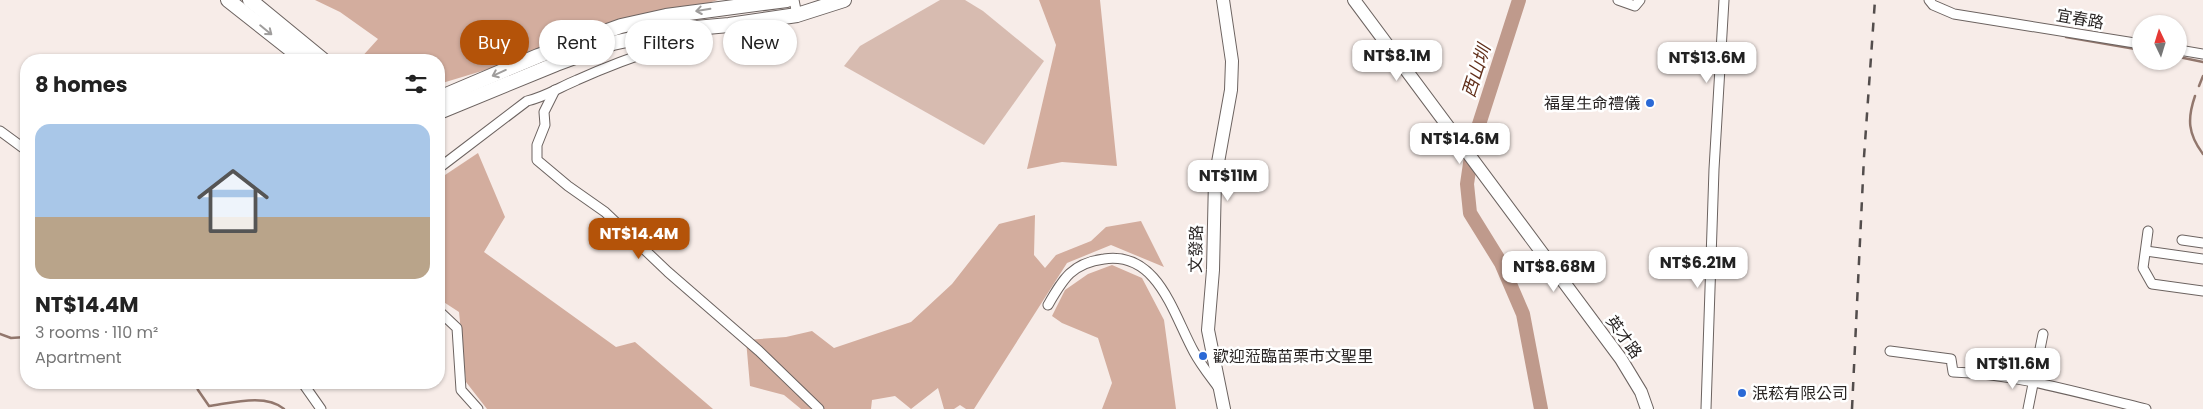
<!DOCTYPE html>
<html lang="en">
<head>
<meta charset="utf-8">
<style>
  body { margin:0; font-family:Poppins,"Noto Sans TC",sans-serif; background:#f2f2f2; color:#222; height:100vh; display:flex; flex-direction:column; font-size:19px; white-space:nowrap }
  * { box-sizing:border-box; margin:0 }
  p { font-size:16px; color:#767676 }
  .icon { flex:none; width:28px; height:28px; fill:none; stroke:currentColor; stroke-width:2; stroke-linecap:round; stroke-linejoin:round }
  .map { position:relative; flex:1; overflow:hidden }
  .panel { position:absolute; left:20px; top:54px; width:425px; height:335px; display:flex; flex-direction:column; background:#fff; border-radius:20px; box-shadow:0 1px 4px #0004 }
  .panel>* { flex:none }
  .banner { position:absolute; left:460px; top:20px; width:475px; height:45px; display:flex; gap:10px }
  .needle { width:32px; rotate:356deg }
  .tools { position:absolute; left:2132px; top:15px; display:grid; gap:10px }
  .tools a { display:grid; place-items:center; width:55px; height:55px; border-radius:50%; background:#fff; box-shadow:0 1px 4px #0004; font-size:25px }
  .price { position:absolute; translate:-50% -42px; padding:0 11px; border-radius:10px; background:#fff; color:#222; font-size:16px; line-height:32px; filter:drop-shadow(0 1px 2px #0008) }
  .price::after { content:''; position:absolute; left:50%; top:30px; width:15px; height:11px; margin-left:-8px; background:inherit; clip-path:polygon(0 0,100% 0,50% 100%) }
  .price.selected { background:#b45309; color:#fff }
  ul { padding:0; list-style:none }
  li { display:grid; align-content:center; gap:10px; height:265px; padding:0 15px }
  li+li { border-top:1px solid #e0e0e0 }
  li span { display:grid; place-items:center; height:155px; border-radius:15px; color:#555 }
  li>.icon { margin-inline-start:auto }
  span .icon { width:90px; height:90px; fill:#fffc; stroke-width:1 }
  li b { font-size:21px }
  h2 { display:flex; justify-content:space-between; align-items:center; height:60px; padding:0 15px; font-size:21px }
  .pill { padding:0 18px; border-radius:22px; background:#fff; box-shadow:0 1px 4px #0004; font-size:18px; line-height:45px }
  .pill.selected { background:#b45309; color:#fff }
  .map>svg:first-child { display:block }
</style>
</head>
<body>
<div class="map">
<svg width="2203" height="409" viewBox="0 0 2203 409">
  <rect width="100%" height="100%" fill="#f7ece8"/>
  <!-- green -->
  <path fill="#d7bbb0" d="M 940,0 L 965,0 L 983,11 L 1044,61 L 984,145 L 844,66 L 860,46 Z"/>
  <!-- forest -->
  <g fill="#d3ad9e">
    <path d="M 315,0 L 718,0 L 439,84 L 439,60 L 359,60 L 378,39 L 340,12 Z"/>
    <path d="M 1039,0 L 1100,0 L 1117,166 L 1062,162 L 1027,169 L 1056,45 Z"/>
    <path d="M 478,153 L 505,217 L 484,252 L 616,347 L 635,342 L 713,409 L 487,409 L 466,382 L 459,312 L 439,299 L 439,179 Z"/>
    <path d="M 1035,215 L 1034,255 L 1045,268 L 1056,255 L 1091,241 L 1106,227 L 1141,221 L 1164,267 L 1111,245 L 1067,263 L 974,409 L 966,409 L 960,405 L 954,409 L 944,409 L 938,388 L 911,409 L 895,396 L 872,400 L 871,409 L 801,409 L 784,395 L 750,386 L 746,340 L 786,337 L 812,331 L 834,348 L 911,322 L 952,284 L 999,224 Z"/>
    <path d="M 1112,265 L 1142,278 L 1164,320 L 1176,409 L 1102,409 L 1112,383 L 1098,338 L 1062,323 L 1052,316 L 1065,290 L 1088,274 Z"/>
  </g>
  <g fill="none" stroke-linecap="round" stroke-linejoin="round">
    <!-- stream -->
    <g stroke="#92776d" stroke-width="2.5">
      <path d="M 2066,37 L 2141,50"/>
      <path d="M 2179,57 L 2203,62"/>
      <path d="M 2199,86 L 2203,76"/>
      <path d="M 2195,96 C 2187,119 2188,134 2203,154"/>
      <path d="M 0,334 L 11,338 L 26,337"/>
      <path d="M 195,382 L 198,390 L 209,406 C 231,403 266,393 284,409"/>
    </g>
    <!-- river -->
    <path stroke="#bf9a8c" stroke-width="14" d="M 1519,0 L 1473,143 L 1467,184 L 1470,213 L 1501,263 L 1523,314 L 1541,409"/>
    <defs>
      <g id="street">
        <path d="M 794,0 L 797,15"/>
        <path d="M 1618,0 L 1635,6 L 1640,0"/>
        <path d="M 1929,0 L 1933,5 L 1954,14 L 2141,44"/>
        <path d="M 2179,50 L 2203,54"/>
        <path d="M 555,90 L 544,112 L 545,125 L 537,145 L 537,160 L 568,186 L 605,212 L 668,272 L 759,351 L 819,409"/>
        <path d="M 0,131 L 26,150"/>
        <path d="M 439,168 L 527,101 C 545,97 560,87 577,80 C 606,67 635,56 664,47 L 673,30"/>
        <path d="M 2148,231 L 2143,268 L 2152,284 L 2203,291"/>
        <path d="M 2182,240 L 2203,243"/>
        <path d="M 2146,251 L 2203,259"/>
        <path d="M 1048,305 C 1063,279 1072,263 1104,259 C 1158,251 1173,314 1194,352 C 1201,365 1210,376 1218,387"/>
        <path d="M 439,311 L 457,328 L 461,390 L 478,409"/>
        <path d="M 1890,351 L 1951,359 L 1953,372 C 2019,374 2082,394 2146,409"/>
        <path d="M 302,382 L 321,409"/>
        <path d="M 1706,409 L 1714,169 L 1724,0"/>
        <path d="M 2028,409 L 2043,334"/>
      </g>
      <g id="secondary">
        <path d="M 1223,0 L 1232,61 L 1231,90 L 1215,179 L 1213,270 L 1208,330 L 1224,409"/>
        <path d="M 1354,0 L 1621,359 L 1641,392 L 1647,409"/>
      </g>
      <g id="primary">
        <path d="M 228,0 L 304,60"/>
        <path d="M 250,0 L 323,60"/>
        <path d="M 439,98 L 538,56 L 621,26 L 666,16 L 787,0"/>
        <path d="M 439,112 L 556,64 L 613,43 L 673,30 L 729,25 L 797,15 L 844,0"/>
      </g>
    </defs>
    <!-- street casing -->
    <use href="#street" stroke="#6c6360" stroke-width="11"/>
    <!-- secondary casing -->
    <use href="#secondary" stroke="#6c6360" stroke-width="14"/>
    <!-- primary casing -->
    <use href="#primary" stroke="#6c6360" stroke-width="16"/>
    <!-- street -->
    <use href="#street" stroke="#fff" stroke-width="9"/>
    <!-- secondary -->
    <use href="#secondary" stroke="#fff" stroke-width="12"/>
    <!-- primary -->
    <use href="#primary" stroke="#fff" stroke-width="14"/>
    <!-- rail -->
    <path stroke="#534d4c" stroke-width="2.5" stroke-dasharray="9 9" stroke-linecap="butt" d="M 1852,409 L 1864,157 L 1875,0"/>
  </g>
  <!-- one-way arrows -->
  <defs><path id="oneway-shaft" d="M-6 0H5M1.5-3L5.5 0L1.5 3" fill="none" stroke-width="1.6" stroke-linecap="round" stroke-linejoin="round" transform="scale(1.25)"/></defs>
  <g stroke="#9f9d9c">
    <use href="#oneway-shaft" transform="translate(703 10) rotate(171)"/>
    <use href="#oneway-shaft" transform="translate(266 30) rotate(39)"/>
    <use href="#oneway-shaft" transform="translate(499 73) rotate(156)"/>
  </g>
  <!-- markers -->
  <g fill="#2b69d6" stroke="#fff" stroke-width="2">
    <circle cx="1650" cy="103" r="5"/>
    <circle cx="1203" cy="356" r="5"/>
    <circle cx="1742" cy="393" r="5"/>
  </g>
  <g text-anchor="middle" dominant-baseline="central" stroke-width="5" stroke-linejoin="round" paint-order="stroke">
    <!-- street labels -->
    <g font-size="16" fill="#292524" stroke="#fff">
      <text transform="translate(2080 19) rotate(10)">宜春路</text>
      <text transform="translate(1196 249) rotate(-89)">文發路</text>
      <text transform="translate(1624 337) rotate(54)">英才路</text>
    </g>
    <!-- poi labels -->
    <g font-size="16" fill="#292524" stroke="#fff" text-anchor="start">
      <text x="1640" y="103" text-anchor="end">福星生命禮儀</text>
      <text x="1213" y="356">歡迎蒞臨苗栗市文聖里</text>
      <text x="1752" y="393">泯菘有限公司</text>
    </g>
    <!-- water labels -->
    <g font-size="18" font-style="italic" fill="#62301b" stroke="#fff">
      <text transform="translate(1476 71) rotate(-72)">西山圳</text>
    </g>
  </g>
</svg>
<div class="tools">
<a><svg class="needle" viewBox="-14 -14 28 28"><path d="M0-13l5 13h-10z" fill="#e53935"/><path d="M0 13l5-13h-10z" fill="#767676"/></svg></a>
</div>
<b class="price" style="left:1397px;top:82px">NT$8.1M</b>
<b class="price" style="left:1707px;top:84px">NT$13.6M</b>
<b class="price" style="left:1460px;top:165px">NT$14.6M</b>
<b class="price" style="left:1228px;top:202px">NT$11M</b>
<b class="price selected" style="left:639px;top:260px">NT$14.4M</b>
<b class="price" style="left:1698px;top:289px">NT$6.21M</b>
<b class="price" style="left:1554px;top:293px">NT$8.68M</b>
<b class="price" style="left:2013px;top:390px">NT$11.6M</b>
<div class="banner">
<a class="pill selected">Buy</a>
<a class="pill">Rent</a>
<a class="pill">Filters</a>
<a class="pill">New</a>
</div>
<section class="panel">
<h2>8 homes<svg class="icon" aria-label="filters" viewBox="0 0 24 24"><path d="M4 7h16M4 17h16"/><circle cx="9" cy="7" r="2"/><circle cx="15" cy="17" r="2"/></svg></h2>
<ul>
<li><span style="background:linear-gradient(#a9c7e8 60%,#b9a48a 0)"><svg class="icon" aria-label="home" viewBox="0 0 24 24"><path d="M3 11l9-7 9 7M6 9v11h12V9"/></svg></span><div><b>NT$14.4M</b><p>3 rooms · 110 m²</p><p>Apartment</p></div></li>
</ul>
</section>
</div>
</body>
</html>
